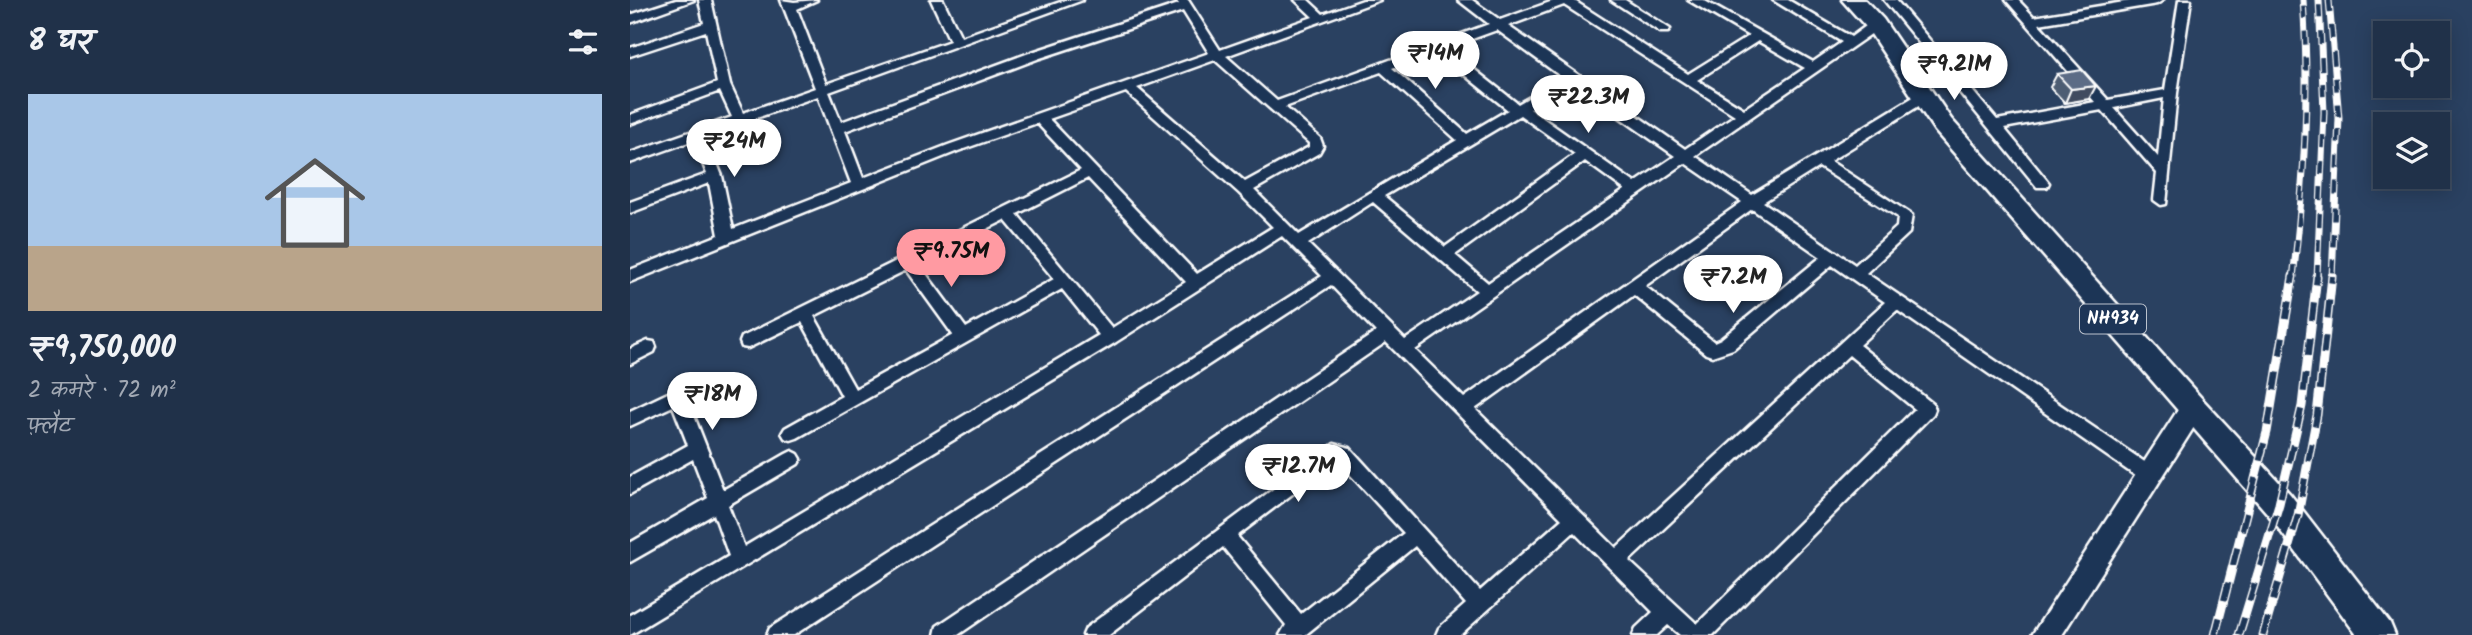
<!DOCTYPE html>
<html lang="hi">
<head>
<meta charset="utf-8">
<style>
  body { margin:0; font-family:Kalam,"Playpen Sans Deva",sans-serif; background:#283950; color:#f1f3f6; height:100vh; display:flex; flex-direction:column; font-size:26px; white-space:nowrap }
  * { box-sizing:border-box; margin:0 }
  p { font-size:23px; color:#a2a9b4 }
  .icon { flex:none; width:38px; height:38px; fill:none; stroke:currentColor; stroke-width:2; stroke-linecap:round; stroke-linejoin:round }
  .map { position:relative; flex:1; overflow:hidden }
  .sheet { display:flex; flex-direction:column; background:#203149; width:630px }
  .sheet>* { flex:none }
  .fabs { position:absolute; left:1743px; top:21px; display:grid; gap:14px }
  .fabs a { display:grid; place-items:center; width:77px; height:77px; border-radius:0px; background:#203149; box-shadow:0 4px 18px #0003,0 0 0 2px #3d4c61; font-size:35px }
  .price { position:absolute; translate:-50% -60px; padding:0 16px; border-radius:24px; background:#fff; color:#222; font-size:23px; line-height:46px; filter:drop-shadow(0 2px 4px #0008) }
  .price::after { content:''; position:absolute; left:50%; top:42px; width:21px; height:16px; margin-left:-10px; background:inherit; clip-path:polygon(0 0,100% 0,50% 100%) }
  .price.current { background:#ff9aa2; color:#111 }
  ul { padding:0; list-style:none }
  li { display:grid; align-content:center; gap:14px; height:371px; padding:0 28px }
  li span { display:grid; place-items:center; height:217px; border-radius:0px; color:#555 }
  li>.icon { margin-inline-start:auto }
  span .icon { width:126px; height:126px; fill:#fffc; stroke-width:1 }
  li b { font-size:30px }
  h2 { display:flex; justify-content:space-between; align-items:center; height:84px; padding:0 28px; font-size:30px }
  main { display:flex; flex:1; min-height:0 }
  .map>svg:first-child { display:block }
</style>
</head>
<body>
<main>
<section class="sheet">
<h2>8 घर<svg class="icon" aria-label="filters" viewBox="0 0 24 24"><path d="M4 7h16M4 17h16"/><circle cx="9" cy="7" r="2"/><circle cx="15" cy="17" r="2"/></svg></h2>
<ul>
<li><span style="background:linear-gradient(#a9c7e8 70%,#b9a48a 0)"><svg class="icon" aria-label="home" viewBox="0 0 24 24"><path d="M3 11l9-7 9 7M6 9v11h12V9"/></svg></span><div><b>₹9,750,000</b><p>2 कमरे · 72 m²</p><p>फ़्लैट</p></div></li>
</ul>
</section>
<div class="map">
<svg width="1842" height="635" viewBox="0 0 1842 635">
  <rect width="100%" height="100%" fill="#2a4161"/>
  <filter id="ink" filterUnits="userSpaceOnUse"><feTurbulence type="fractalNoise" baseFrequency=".0143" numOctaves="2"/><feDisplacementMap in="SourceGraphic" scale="14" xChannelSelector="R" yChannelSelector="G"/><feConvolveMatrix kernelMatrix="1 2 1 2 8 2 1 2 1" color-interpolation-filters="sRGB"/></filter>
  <g filter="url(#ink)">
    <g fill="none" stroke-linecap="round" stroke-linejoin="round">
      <defs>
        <g id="minor">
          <path d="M 46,0 L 64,0 L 0,23 L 0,15 Z"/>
          <path d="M 69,0 L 81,0 L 100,85 L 113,113 L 185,88 L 151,0 L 164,2 L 187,0 L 167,9 L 196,84 L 320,41 L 301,0 L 313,0 L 331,37 L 436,0 L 453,0 L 199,92 L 211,122 L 402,52 L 549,4 L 546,0 L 558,0 L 590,50 L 683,17 L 665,0 L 678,0 L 693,14 L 733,0 L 750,0 L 596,56 L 647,101 L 859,24 L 828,0 L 842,0 L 870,20 L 926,0 L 943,0 L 1058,74 L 1119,36 L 1058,0 L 1073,0 L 1183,62 L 1212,42 L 1143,0 L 1158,0 L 1221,37 L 1236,26 L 1244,26 L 1244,32 L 1065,156 L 1122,195 L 1290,93 L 1300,93 L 1300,99 L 1200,161 L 1282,215 L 1279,233 L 1236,273 L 1525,469 L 1528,475 L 1525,481 L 1519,483 L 1513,481 L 1267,310 L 1229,345 L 1303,404 L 1305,409 L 1303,414 L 1083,635 L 1050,635 L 1038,625 L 1027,635 L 1003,635 L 1006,628 L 1023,612 L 944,532 L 830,635 L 806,635 L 809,628 L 836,604 L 785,546 L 675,635 L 650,635 L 656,625 L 593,547 L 479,635 L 453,635 L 456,628 L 704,444 L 720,448 L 850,591 L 932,519 L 756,342 L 328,635 L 305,635 L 307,626 L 746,332 L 701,285 L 164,635 L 137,635 L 140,628 L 692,276 L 652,236 L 486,342 L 0,635 L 0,615 L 99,556 L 84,514 L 0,562 L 0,543 L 78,498 L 63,459 L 0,494 L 0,477 L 58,445 L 43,406 L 0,426 L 0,411 L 40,392 C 50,389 55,394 59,403 L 93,490 L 156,454 L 162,451 L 168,454 L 171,459 L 168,464 L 98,505 L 114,547 L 469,335 L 432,289 L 167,438 L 161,440 L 155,438 L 152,433 L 155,428 L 212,396 L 172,322 L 118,348 L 112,347 L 110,342 L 112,337 L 451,170 L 407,123 L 328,151 L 0,282 L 0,270 L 89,235 L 79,183 L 0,213 L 0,202 L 77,174 L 64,140 L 0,163 L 0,153 L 102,117 L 90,91 L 0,124 L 0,115 L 87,83 L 76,31 L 0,56 L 0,48 L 74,23 ZM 934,5 L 1105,115 L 1055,149 L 878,26 ZM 553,11 L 579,53 L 318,145 L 233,178 L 215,131 L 410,58 ZM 867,30 L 933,78 L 888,104 L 817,48 ZM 1128,41 L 1175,68 L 1114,109 L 1067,80 ZM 806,52 L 878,110 L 837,134 L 762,68 ZM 585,60 L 679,143 L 679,147 L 615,182 L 507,88 ZM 751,72 L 827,140 L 669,235 L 624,190 L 689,153 L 693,146 L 690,138 L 655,107 ZM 942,84 L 1045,156 L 1005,183 L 900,109 ZM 496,92 L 609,193 L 643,227 L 567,274 L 419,119 ZM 188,96 L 221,183 L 103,229 L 92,176 L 76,136 ZM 890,115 L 945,154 L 815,247 L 754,196 ZM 955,161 L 995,190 L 858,283 L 825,255 ZM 1055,163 L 1112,202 L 834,398 L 785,350 ZM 1189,167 L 1268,217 L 1267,227 L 1225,265 L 1133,202 ZM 458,178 L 556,282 L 482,328 L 387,214 ZM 743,202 L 847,291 L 775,340 L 678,244 ZM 1122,209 L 1191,257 L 1091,339 L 1084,342 L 1015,286 ZM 375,220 L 424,279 L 336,328 L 288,263 ZM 1202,265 L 1255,302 L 986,548 L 845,409 L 1004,295 L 1076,354 L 1082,356 L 1103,349 ZM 276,270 L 323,335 L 225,389 L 184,316 ZM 1219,355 L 1285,409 L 1067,624 L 999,561 ZM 707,460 L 774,533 L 671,614 L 607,536 Z"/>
          <path d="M 981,0 L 995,0 L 1040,29 L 1038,32 L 1030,32 Z"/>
          <path d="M 1254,0 L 1266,0 L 1367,120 L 1465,102 L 1376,0 L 1388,0 L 1404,17 L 1506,0 L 1533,0 L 1527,4 L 1409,24 L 1478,100 L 1535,90 L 1549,0 L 1561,0 L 1547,93 L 1536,204 L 1531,205 L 1524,200 L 1527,173 L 1472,110 L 1374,128 L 1419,183 L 1417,187 L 1407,187 ZM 1534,98 L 1528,157 L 1484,108 Z"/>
          <path d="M 18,341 L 24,342 L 26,347 L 24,352 L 0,364 L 0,349 Z"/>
        </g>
        <path id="secondary" d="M 1562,399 L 1571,402 L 1574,409 L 1571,416 L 1432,635 L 1402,635 L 1553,402 Z"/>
        <path id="trunk" d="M 1212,0 L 1235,0 L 1253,19 L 1321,119 L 1573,400 L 1660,494 L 1760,623 L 1765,635 L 1727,635 L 1638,514 L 1305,131 L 1237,28 Z"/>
      </defs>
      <!-- minor casing -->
      <use href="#minor" stroke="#fff" stroke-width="5"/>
      <!-- secondary casing -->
      <use href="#secondary" stroke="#fff" stroke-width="5"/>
      <!-- trunk casing -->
      <use href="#trunk" stroke="#fff" stroke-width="5"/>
      <!-- minor -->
      <use href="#minor" fill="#1d3557" fill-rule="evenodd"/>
      <!-- secondary -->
      <use href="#secondary" fill="#1d3557" fill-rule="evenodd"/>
      <!-- trunk -->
      <use href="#trunk" fill="#1d3557" fill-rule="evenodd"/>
      <defs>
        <g id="rail-far1">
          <path d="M 1699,0 L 1709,118 L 1702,278"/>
          <path d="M 1663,278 C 1674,185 1680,94 1673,0"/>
          <path d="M 1687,278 L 1694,112 L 1689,0"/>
        </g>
        <g id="rail">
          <path d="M 1585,635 L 1637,432 L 1663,276"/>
          <path d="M 1609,635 L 1649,504 L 1672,406 L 1687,276"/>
          <path d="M 1633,635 L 1668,515 L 1687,415 L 1702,276"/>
        </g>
      </defs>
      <!-- rail-far1 casing -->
      <use href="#rail-far1" stroke="#fff" stroke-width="7"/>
      <!-- rail casing -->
      <use href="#rail" stroke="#fff" stroke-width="9"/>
      <!-- rail-far1 -->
      <use href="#rail-far1" stroke="#1d3557" stroke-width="4.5" stroke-dasharray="13" stroke-linecap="butt"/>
      <!-- rail -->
      <use href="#rail" stroke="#1d3557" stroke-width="6" stroke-dasharray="18" stroke-linecap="butt"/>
    </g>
    <!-- wall -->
    <path fill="#4e5d73" stroke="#fff" stroke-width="2" d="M 1427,74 L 1459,99 L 1435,103 L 1420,87 Z"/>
    <!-- shaded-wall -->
    <path fill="#404c5e" stroke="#fff" stroke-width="2" d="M 1466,86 L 1459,99 L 1435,103 L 1441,89 Z"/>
    <!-- building -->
    <path fill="#5b6c86" stroke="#fff" stroke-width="2" d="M 1452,70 L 1466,86 L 1441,89 L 1427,74 Z"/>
  </g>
  <g text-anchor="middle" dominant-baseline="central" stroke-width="7" stroke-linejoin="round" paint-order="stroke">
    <!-- shield labels -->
    <rect fill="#1d3557" stroke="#bbc2cd" stroke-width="2" x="1450" y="304.5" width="66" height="29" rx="5"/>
    <g font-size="18" font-weight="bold" fill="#fff">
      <text x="1483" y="319">NH934</text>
    </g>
  </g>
</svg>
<div class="fabs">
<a><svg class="icon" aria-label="locate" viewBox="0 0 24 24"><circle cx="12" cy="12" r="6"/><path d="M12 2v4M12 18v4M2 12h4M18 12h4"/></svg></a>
<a><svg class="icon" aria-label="layers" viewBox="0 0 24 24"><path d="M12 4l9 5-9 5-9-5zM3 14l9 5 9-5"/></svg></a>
</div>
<b class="price" style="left:805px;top:91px">₹14M</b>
<b class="price" style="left:1324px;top:102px">₹9.21M</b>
<b class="price" style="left:958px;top:135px">₹22.3M</b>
<b class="price" style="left:104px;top:179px">₹24M</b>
<b class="price current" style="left:321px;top:289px">₹9.75M</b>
<b class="price" style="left:1103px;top:315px">₹7.2M</b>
<b class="price" style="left:82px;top:432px">₹18M</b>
<b class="price" style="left:668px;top:504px">₹12.7M</b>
</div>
</main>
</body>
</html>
